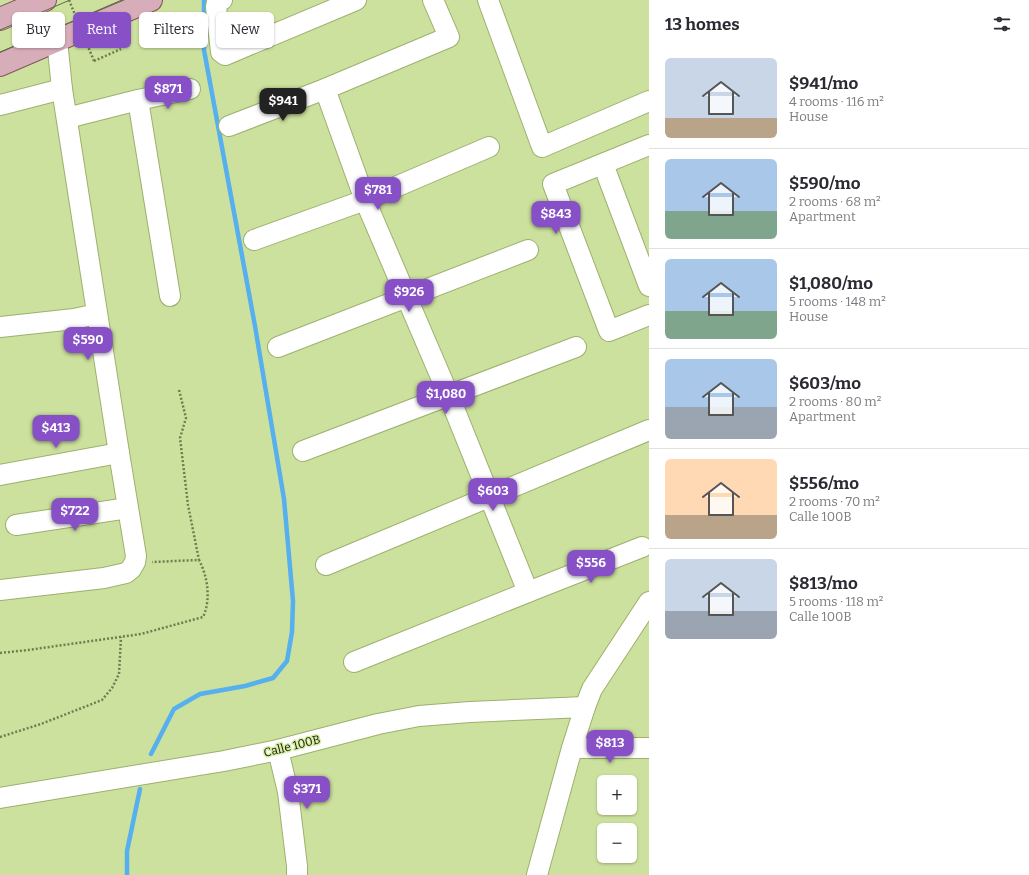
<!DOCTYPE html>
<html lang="en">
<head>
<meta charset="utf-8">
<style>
  body { margin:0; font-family:Bitter,serif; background:#f7f7f7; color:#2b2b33; height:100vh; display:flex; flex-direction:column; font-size:15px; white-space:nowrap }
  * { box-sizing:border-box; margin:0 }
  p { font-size:13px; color:#7c7c81 }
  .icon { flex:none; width:22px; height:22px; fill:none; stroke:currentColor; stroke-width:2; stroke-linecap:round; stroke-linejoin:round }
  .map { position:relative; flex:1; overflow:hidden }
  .panel { display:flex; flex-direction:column; background:#fff; width:380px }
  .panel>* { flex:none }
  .banner { position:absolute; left:12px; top:12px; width:380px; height:36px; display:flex; gap:8px }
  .tools { position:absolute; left:597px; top:775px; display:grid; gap:8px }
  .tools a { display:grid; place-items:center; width:40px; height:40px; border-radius:6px; background:#fff; box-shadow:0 1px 3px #0004; font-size:20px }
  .price { position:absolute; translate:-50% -34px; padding:0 9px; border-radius:8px; background:#8750c7; color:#fff; font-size:13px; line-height:26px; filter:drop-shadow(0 1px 2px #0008) }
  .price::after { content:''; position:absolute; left:50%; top:24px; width:12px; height:9px; margin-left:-6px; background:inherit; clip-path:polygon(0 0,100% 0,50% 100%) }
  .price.current { background:#222; color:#fff }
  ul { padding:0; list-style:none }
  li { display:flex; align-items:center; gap:12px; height:100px; padding:0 16px }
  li+li { border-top:1px solid #e1e1e2 }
  li span { display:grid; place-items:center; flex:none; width:112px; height:80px; border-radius:6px; color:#555 }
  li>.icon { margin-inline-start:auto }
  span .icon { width:48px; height:48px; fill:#fffc; stroke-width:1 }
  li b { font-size:17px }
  h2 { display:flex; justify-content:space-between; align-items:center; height:48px; padding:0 16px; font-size:17px }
  .tag { padding:0 14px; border-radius:6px; background:#fff; box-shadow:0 1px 3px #0004; font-size:14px; line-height:36px }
  .tag.current { background:#8750c7; color:#fff }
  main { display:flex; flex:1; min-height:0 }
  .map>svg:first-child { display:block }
</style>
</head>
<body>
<main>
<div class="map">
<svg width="649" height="875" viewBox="0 0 649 875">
  <rect width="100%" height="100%" fill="#cce19d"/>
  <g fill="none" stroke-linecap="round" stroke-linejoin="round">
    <!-- stream -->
    <g stroke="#56afef" stroke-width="4.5">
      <path d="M 151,754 L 174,709 L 200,694 L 245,686 L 273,678 L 287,661 L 292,632 L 293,601 L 284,499 L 255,326 L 204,50 L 204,0"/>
      <path d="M 127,875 L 127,851 L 140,789"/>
    </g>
    <defs>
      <g id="minor">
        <path d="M 222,0 L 217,2 L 216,7 L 221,52 L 225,55 L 356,0"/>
        <path d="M 488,0 L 542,147 L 649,101"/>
        <path d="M 138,100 L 190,89"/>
        <path d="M 0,105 L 62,89"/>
        <path d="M 67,118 L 138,100 L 170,296"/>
        <path d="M 229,126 L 325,89"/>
        <path d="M 649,145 L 553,184 L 609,331 L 649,315"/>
        <path d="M 603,164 L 649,286"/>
        <path d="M 254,240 L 365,200 L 489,147"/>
        <path d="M 0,327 L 74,319 L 97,314"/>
        <path d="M 278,347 L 528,250"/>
        <path d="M 303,451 L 576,347"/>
        <path d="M 0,475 L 119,453"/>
        <path d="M 16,525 L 128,508"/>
        <path d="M 326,565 L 649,430"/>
        <path d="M 0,590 L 104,578 L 126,573 L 131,569 L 135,562 L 136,556 L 119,453 L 62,89 L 57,40"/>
        <path d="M 528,592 L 642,547"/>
        <path d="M 354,662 L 528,592 L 449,396 L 365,200 L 325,89 L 449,37 L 433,0"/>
        <path d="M 572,748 L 649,748"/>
        <path d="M 278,750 L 288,792 L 297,866 L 297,875"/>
        <path d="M 0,798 L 224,761 L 278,750 L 378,724 L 419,716 L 470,712 L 585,707"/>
        <path d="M 537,875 L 572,748 L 585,707 L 592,689 L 649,602"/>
      </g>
      <g id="major">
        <path d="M 0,19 L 45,0"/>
        <path d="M 0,65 L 151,0"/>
      </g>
    </defs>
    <!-- minor casing -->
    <use href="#minor" stroke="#9db06e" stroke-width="22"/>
    <!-- major casing -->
    <use href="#major" stroke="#81555a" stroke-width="24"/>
    <!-- path -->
    <g stroke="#6f7d4f" stroke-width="2.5" stroke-dasharray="2 2" stroke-linecap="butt">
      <path d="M 94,61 L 121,49"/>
      <path d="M 179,390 L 186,418 L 180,438 L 188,505 L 199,560"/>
      <path d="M 0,653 L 28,650 L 141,634 L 203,617 C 211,600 208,577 199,560 L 152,562"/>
      <path d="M 0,737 L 41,724 L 102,700 L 112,688 L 119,674 L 121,637"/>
    </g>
    <!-- minor -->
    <use href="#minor" stroke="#fff" stroke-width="20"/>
    <!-- major -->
    <use href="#major" stroke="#d7adb9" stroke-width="22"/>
    <!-- tram -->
    <g stroke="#5e6b41" stroke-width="1">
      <path d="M 0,30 L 70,0"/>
      <path d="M 0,52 L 124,0"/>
    </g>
    <!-- path-bridge -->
    <path stroke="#6f7d4f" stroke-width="2.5" stroke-dasharray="2 2" stroke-linecap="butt" d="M 69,0 L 94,61"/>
  </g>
  <g text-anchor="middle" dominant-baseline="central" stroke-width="3" stroke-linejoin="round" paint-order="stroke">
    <!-- street labels -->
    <g font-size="12" fill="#121901" stroke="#d9eea9">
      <text transform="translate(292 746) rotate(-14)">Calle 100B</text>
    </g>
  </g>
</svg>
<div class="tools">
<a>+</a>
<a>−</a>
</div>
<b class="price" style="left:168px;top:110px">$871</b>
<b class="price current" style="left:283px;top:122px">$941</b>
<b class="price" style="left:378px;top:211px">$781</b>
<b class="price" style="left:556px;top:235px">$843</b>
<b class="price" style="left:409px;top:313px">$926</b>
<b class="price" style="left:88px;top:361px">$590</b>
<b class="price" style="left:446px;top:415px">$1,080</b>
<b class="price" style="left:56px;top:449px">$413</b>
<b class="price" style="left:493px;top:512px">$603</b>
<b class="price" style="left:75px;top:532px">$722</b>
<b class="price" style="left:591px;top:584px">$556</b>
<b class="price" style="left:610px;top:764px">$813</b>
<b class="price" style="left:307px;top:810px">$371</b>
<div class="banner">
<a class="tag">Buy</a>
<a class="tag current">Rent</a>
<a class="tag">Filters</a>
<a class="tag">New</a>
</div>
</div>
<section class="panel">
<h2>13 homes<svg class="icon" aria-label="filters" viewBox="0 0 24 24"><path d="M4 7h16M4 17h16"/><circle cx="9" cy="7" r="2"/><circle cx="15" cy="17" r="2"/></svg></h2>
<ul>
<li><span style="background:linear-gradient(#c9d6e8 75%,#b9a48a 0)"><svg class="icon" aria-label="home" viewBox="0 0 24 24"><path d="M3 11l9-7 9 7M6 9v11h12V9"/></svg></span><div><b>$941/mo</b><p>4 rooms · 116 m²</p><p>House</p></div></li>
<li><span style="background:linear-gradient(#a9c7e8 65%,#7fa58c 0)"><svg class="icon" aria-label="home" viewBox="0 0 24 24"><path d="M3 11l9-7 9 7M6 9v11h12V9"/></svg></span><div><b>$590/mo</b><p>2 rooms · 68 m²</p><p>Apartment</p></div></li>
<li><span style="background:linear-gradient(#a9c7e8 65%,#7fa58c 0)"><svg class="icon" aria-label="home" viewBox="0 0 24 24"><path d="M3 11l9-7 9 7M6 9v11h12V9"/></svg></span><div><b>$1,080/mo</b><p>5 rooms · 148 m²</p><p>House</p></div></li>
<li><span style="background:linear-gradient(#a9c7e8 60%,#9aa5b1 0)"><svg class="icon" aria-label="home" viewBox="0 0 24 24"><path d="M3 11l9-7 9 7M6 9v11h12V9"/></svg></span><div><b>$603/mo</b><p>2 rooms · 80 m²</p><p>Apartment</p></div></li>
<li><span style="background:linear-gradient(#ffd9b3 70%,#b9a48a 0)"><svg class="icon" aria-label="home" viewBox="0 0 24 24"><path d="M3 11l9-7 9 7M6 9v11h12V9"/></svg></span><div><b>$556/mo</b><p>2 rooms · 70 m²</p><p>Calle 100B</p></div></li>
<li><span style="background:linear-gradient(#c9d6e8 65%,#9aa5b1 0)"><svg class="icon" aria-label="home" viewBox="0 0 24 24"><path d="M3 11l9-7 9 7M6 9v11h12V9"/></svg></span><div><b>$813/mo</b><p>5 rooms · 118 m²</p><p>Calle 100B</p></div></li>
</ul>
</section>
</main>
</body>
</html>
